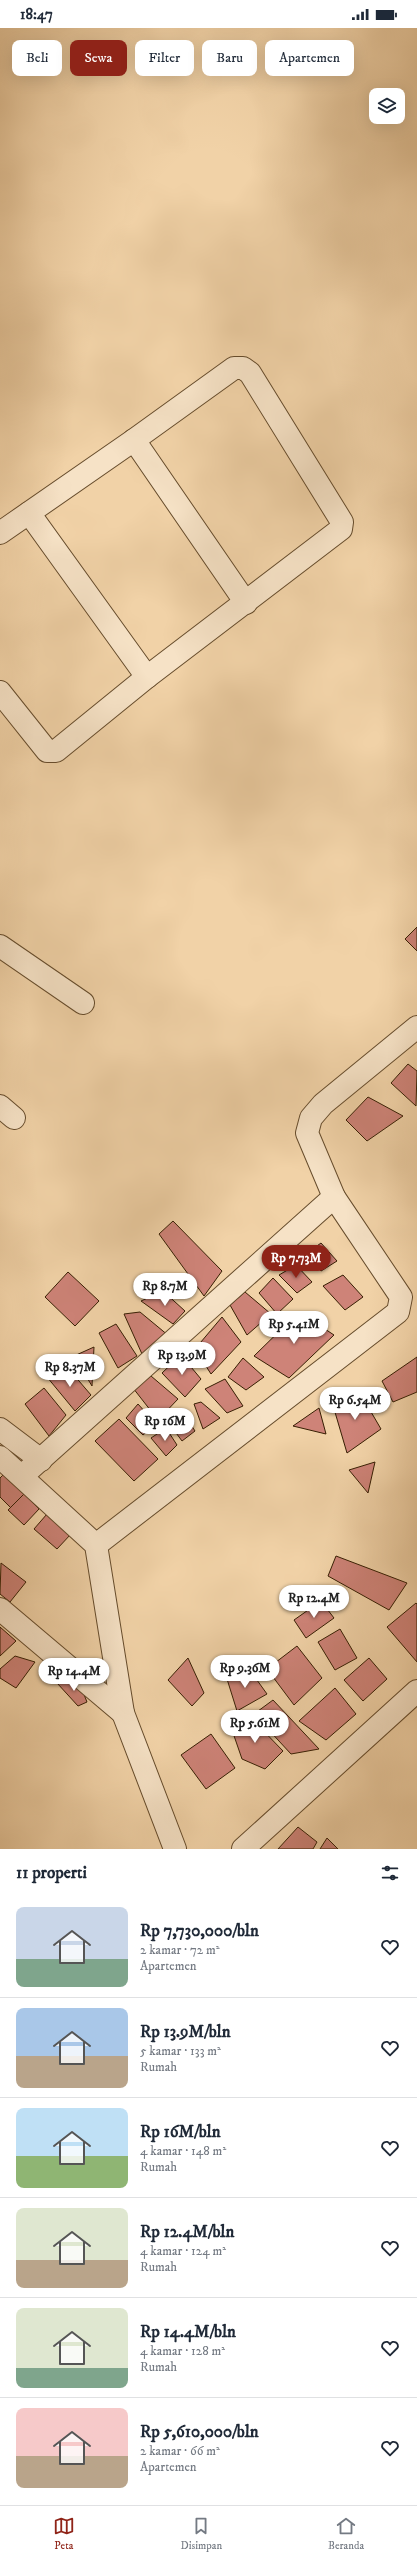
<!DOCTYPE html>
<html lang="id">
<head>
<meta charset="utf-8">
<style>
  body { margin:0; font-family:"IM FELL DW Pica",serif; background:#f2f2f3; color:#1f2937; height:100vh; display:flex; flex-direction:column; font-size:15px; white-space:nowrap }
  * { box-sizing:border-box; margin:0 }
  p { font-size:13px; color:#747a83 }
  .icon { flex:none; width:22px; height:22px; fill:none; stroke:currentColor; stroke-width:2; stroke-linecap:round; stroke-linejoin:round }
  .map { position:relative; height:1821px; overflow:hidden }
  .details { display:flex; flex-direction:column; background:#fff; flex:1 }
  .details>* { flex:none }
  .hud { position:absolute; left:12px; top:12px; width:393px; height:36px; display:flex; gap:8px }
  .buttons { position:absolute; left:369px; top:60px; display:grid; gap:8px }
  .buttons a { display:grid; place-items:center; width:36px; height:36px; border-radius:8px; background:#fff; box-shadow:0 4px 16px #0002; font-size:20px }
  .price { position:absolute; translate:-50% -34px; padding:0 9px; border-radius:14px; background:#fff; color:#222; font-size:13px; line-height:26px; filter:drop-shadow(0 1px 2px #0008) }
  .price::after { content:''; position:absolute; left:50%; top:24px; width:12px; height:9px; margin-left:-6px; background:inherit; clip-path:polygon(0 0,100% 0,50% 100%) }
  .price.selected { background:#8f2418; color:#fff }
  ul { padding:0; list-style:none }
  li { display:flex; align-items:center; gap:12px; height:100px; padding:0 16px }
  li+li { border-top:1px solid #e0e1e3 }
  li span { display:grid; place-items:center; flex:none; width:112px; height:80px; border-radius:8px; color:#555 }
  li>.icon { margin-inline-start:auto }
  span .icon { width:48px; height:48px; fill:#fffc; stroke-width:1 }
  li b { font-size:17px }
  h2 { display:flex; justify-content:space-between; align-items:center; height:48px; padding:0 16px; font-size:17px }
  .chip { padding:0 14px; border-radius:8px; background:#fff; box-shadow:0 4px 16px #0002; font-size:14px; line-height:36px }
  .chip.selected { background:#8f2418; color:#fff }
  .status { display:flex; justify-content:space-between; align-items:center; height:28px; padding:0 20px; background:#fff; direction:ltr }
  .status svg { height:11px; fill:currentColor }
  .menu { display:flex; justify-content:space-around; align-items:center; height:56px; border-top:1px solid #e0e1e3; background:#fff; font-size:11px; color:#747a83 }
  .menu a { display:grid; justify-items:center; gap:2px }
  .menu .selected { color:#8f2418 }
  .map>svg:first-child { display:block }
</style>
</head>
<body>
<div class="status"><b>18:47</b><svg viewBox="0 0 49 12"><path d="M0 12V9h3v3zM5 12V6h3v6zM10 12V3h3v9zM15 12V0h3v12zM26 1h20v11H26zM47 4h2v5h-2z"/></svg></div>
<div class="map">
<svg width="417" height="1821" viewBox="0 0 417 1821">
  <rect width="100%" height="100%" fill="#f1d2a7"/>
  <filter id="stains"><feTurbulence type="fractalNoise" baseFrequency=".005" numOctaves="4"/><feColorMatrix values="0 0 0 0 .2 0 0 0 0 .09 0 0 0 0 .02 0 0 0 .5 -.17"/></filter>
  <radialGradient id="worn" r=".72"><stop offset=".6" stop-color="#630" stop-opacity="0"/><stop offset="1" stop-color="#630" stop-opacity=".3"/></radialGradient>
  <!-- building -->
  <g fill="#ce8378" stroke="#371f03">
    <path d="M 417,899 L 417,923 L 405,911 Z"/>
    <path d="M 408,1036 L 417,1043 L 416,1078 L 391,1055 Z"/>
    <path d="M 368,1069 L 403,1088 L 367,1113 L 346,1092 Z"/>
    <path d="M 173,1193 L 222,1243 L 204,1268 L 159,1206 Z"/>
    <path d="M 321,1215 L 337,1233 L 321,1243 L 306,1226 Z"/>
    <path d="M 296,1237 L 312,1254 L 297,1265 L 279,1247 Z"/>
    <path d="M 68,1244 L 99,1273 L 75,1298 L 45,1269 Z"/>
    <path d="M 343,1247 L 363,1269 L 345,1282 L 323,1258 Z"/>
    <path d="M 273,1250 L 293,1271 L 277,1286 L 259,1265 Z"/>
    <path d="M 163,1263 L 185,1283 L 173,1296 L 141,1273 Z"/>
    <path d="M 245,1264 L 271,1286 L 247,1307 L 230,1277 Z"/>
    <path d="M 140,1284 L 169,1308 L 142,1326 L 124,1286 Z"/>
    <path d="M 299,1284 L 334,1307 L 289,1350 L 254,1328 Z"/>
    <path d="M 222,1289 L 241,1314 L 211,1346 L 195,1321 Z"/>
    <path d="M 116,1296 L 137,1328 L 118,1340 L 99,1305 Z"/>
    <path d="M 94,1319 L 92,1358 L 74,1328 Z"/>
    <path d="M 181,1327 L 201,1351 L 185,1369 L 162,1345 Z"/>
    <path d="M 417,1329 L 417,1364 L 393,1374 L 382,1353 Z"/>
    <path d="M 243,1330 L 264,1349 L 246,1362 L 228,1349 Z"/>
    <path d="M 67,1339 L 91,1367 L 75,1383 L 47,1349 Z"/>
    <path d="M 151,1348 L 178,1371 L 158,1392 L 133,1360 Z"/>
    <path d="M 225,1351 L 243,1378 L 227,1385 L 205,1361 Z"/>
    <path d="M 44,1360 L 66,1387 L 49,1408 L 25,1376 Z"/>
    <path d="M 360,1365 L 381,1401 L 347,1425 L 332,1374 Z"/>
    <path d="M 201,1374 L 220,1390 L 203,1401 L 194,1376 Z"/>
    <path d="M 138,1376 L 156,1396 L 143,1407 L 126,1390 Z"/>
    <path d="M 319,1380 L 326,1406 L 293,1398 Z"/>
    <path d="M 184,1386 L 195,1403 L 182,1413 L 168,1394 Z"/>
    <path d="M 119,1391 L 158,1431 L 134,1453 L 95,1413 Z"/>
    <path d="M 166,1400 L 177,1417 L 166,1428 L 151,1410 Z"/>
    <path d="M 375,1434 L 368,1465 L 349,1442 Z"/>
    <path d="M 3,1447 L 24,1466 L 11,1480 L 0,1469 L 0,1450 Z"/>
    <path d="M 24,1466 L 39,1481 L 24,1497 L 8,1482 Z"/>
    <path d="M 47,1486 L 71,1506 L 57,1521 L 34,1501 Z"/>
    <path d="M 336,1528 L 407,1555 L 389,1582 L 328,1548 Z"/>
    <path d="M 1,1535 L 26,1554 L 10,1574 L 0,1566 Z"/>
    <path d="M 321,1573 L 334,1590 L 306,1610 L 294,1592 Z"/>
    <path d="M 416,1575 L 417,1576 L 417,1634 L 387,1599 Z"/>
    <path d="M 0,1599 L 16,1613 L 0,1628 Z"/>
    <path d="M 340,1601 L 357,1630 L 335,1642 L 318,1614 Z"/>
    <path d="M 297,1618 L 322,1650 L 294,1677 L 267,1641 Z"/>
    <path d="M 15,1628 L 35,1634 L 16,1660 L 0,1650 L 0,1641 Z"/>
    <path d="M 188,1630 L 204,1665 L 192,1678 L 168,1652 Z"/>
    <path d="M 369,1630 L 387,1651 L 363,1673 L 344,1652 Z"/>
    <path d="M 249,1641 L 267,1666 L 237,1683 L 227,1651 Z"/>
    <path d="M 79,1654 L 87,1674 L 78,1678 L 57,1655 Z"/>
    <path d="M 335,1660 L 356,1686 L 326,1712 L 299,1693 Z"/>
    <path d="M 273,1672 L 319,1721 L 291,1726 L 254,1686 Z"/>
    <path d="M 252,1691 L 283,1723 L 265,1741 L 242,1731 L 231,1699 Z"/>
    <path d="M 211,1706 L 235,1740 L 206,1761 L 181,1727 Z"/>
    <path d="M 298,1799 L 317,1814 L 313,1821 L 278,1821 Z"/>
    <path d="M 327,1810 L 338,1821 L 320,1821 Z"/>
  </g>
  <g fill="none" stroke-linecap="round" stroke-linejoin="round">
    <defs>
      <g id="minor">
        <path d="M 134,412 L 246,575"/>
        <path d="M 29,485 L 147,649"/>
        <path d="M 0,505 L 134,412 L 234,340 L 243,340 L 250,345 L 342,494 L 341,501 L 147,649 L 56,723 L 47,723 L 0,664"/>
        <path d="M 0,918 L 83,975"/>
        <path d="M 0,1078 L 14,1090"/>
        <path d="M 334,1169 L 307,1105 L 311,1090 L 323,1076 L 417,999"/>
        <path d="M 0,1401 L 41,1432"/>
        <path d="M 0,1429 L 96,1517 L 123,1685 L 175,1821"/>
        <path d="M 22,1448 L 334,1169 L 401,1269 L 398,1284 L 96,1517"/>
        <path d="M 0,1581 L 123,1685"/>
        <path d="M 243,1821 L 417,1663"/>
      </g>
    </defs>
    <!-- minor casing -->
    <use href="#minor" stroke="#664c2c" stroke-width="24"/>
    <!-- minor -->
    <use href="#minor" stroke="#f6e2c6" stroke-width="22"/>
  </g>
  <rect width="100%" height="100%" filter="url(#stains)"/>
  <rect width="100%" height="100%" fill="url(#worn)"/>
</svg>
<div class="buttons">
<a><svg class="icon" aria-label="layers" viewBox="0 0 24 24"><path d="M12 4l9 5-9 5-9-5zM3 14l9 5 9-5"/></svg></a>
</div>
<b class="price selected" style="left:296px;top:1251px">Rp 7.73M</b>
<b class="price" style="left:165px;top:1279px">Rp 8.7M</b>
<b class="price" style="left:294px;top:1317px">Rp 5.41M</b>
<b class="price" style="left:182px;top:1348px">Rp 13.9M</b>
<b class="price" style="left:70px;top:1360px">Rp 8.37M</b>
<b class="price" style="left:355px;top:1393px">Rp 6.54M</b>
<b class="price" style="left:165px;top:1414px">Rp 16M</b>
<b class="price" style="left:314px;top:1591px">Rp 12.4M</b>
<b class="price" style="left:245px;top:1661px">Rp 9.36M</b>
<b class="price" style="left:74px;top:1664px">Rp 14.4M</b>
<b class="price" style="left:255px;top:1716px">Rp 5.61M</b>
<div class="hud">
<a class="chip">Beli</a>
<a class="chip selected">Sewa</a>
<a class="chip">Filter</a>
<a class="chip">Baru</a>
<a class="chip">Apartemen</a>
</div>
</div>
<section class="details">
<h2>11 properti<svg class="icon" aria-label="filters" viewBox="0 0 24 24"><path d="M4 7h16M4 17h16"/><circle cx="9" cy="7" r="2"/><circle cx="15" cy="17" r="2"/></svg></h2>
<ul>
<li><span style="background:linear-gradient(#c9d6e8 65%,#7fa58c 0)"><svg class="icon" aria-label="home" viewBox="0 0 24 24"><path d="M3 11l9-7 9 7M6 9v11h12V9"/></svg></span><div><b>Rp 7,730,000/bln</b><p>2 kamar · 72 m²</p><p>Apartemen</p></div><svg class="icon" aria-label="heart" viewBox="0 0 24 24"><path d="M12 20l-8-8c-3-5 5-10 8-4 3-6 11-1 8 4z"/></svg></li>
<li><span style="background:linear-gradient(#a9c7e8 60%,#b9a48a 0)"><svg class="icon" aria-label="home" viewBox="0 0 24 24"><path d="M3 11l9-7 9 7M6 9v11h12V9"/></svg></span><div><b>Rp 13.9M/bln</b><p>5 kamar · 133 m²</p><p>Rumah</p></div><svg class="icon" aria-label="heart" viewBox="0 0 24 24"><path d="M12 20l-8-8c-3-5 5-10 8-4 3-6 11-1 8 4z"/></svg></li>
<li><span style="background:linear-gradient(#bfe0f5 60%,#8fb573 0)"><svg class="icon" aria-label="home" viewBox="0 0 24 24"><path d="M3 11l9-7 9 7M6 9v11h12V9"/></svg></span><div><b>Rp 16M/bln</b><p>4 kamar · 148 m²</p><p>Rumah</p></div><svg class="icon" aria-label="heart" viewBox="0 0 24 24"><path d="M12 20l-8-8c-3-5 5-10 8-4 3-6 11-1 8 4z"/></svg></li>
<li><span style="background:linear-gradient(#dfe7d0 65%,#b9a48a 0)"><svg class="icon" aria-label="home" viewBox="0 0 24 24"><path d="M3 11l9-7 9 7M6 9v11h12V9"/></svg></span><div><b>Rp 12.4M/bln</b><p>4 kamar · 124 m²</p><p>Rumah</p></div><svg class="icon" aria-label="heart" viewBox="0 0 24 24"><path d="M12 20l-8-8c-3-5 5-10 8-4 3-6 11-1 8 4z"/></svg></li>
<li><span style="background:linear-gradient(#dfe7d0 75%,#7fa58c 0)"><svg class="icon" aria-label="home" viewBox="0 0 24 24"><path d="M3 11l9-7 9 7M6 9v11h12V9"/></svg></span><div><b>Rp 14.4M/bln</b><p>4 kamar · 128 m²</p><p>Rumah</p></div><svg class="icon" aria-label="heart" viewBox="0 0 24 24"><path d="M12 20l-8-8c-3-5 5-10 8-4 3-6 11-1 8 4z"/></svg></li>
<li><span style="background:linear-gradient(#f6c9c9 60%,#b9a48a 0)"><svg class="icon" aria-label="home" viewBox="0 0 24 24"><path d="M3 11l9-7 9 7M6 9v11h12V9"/></svg></span><div><b>Rp 5,610,000/bln</b><p>2 kamar · 66 m²</p><p>Apartemen</p></div><svg class="icon" aria-label="heart" viewBox="0 0 24 24"><path d="M12 20l-8-8c-3-5 5-10 8-4 3-6 11-1 8 4z"/></svg></li>
</ul>
</section>
<nav class="menu">
<a class="selected"><svg class="icon" aria-label="map" viewBox="0 0 24 24"><path d="M3 6l6-2 6 2 6-2v14l-6 2-6-2-6 2zM9 4v14M15 6v14"/></svg>Peta</a>
<a><svg class="icon" aria-label="saved" viewBox="0 0 24 24"><path d="M7 4h10v16l-5-4-5 4z"/></svg>Disimpan</a>
<a><svg class="icon" aria-label="home" viewBox="0 0 24 24"><path d="M3 11l9-7 9 7M6 9v11h12V9"/></svg>Beranda</a>
</nav>
</body>
</html>
